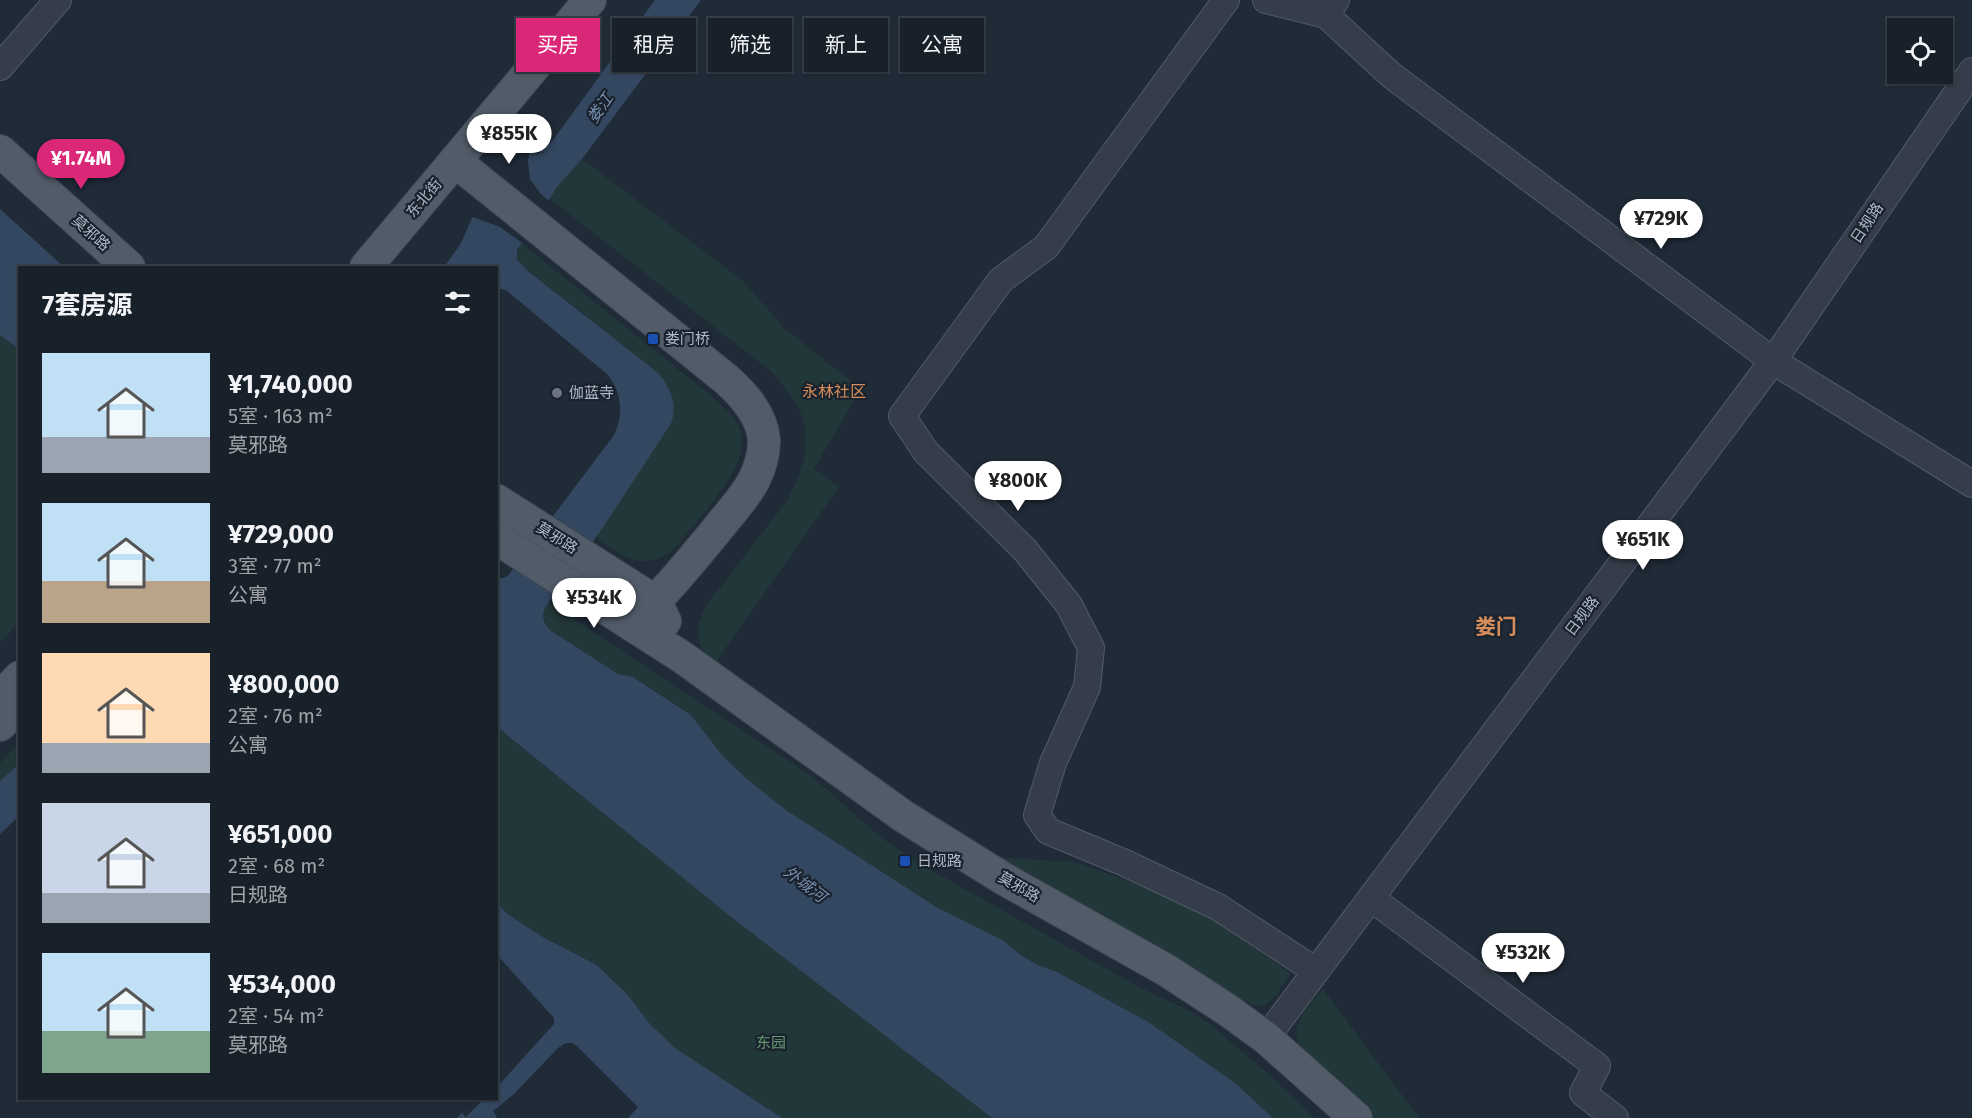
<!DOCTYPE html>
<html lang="zh">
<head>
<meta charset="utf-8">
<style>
  body { margin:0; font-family:"Fira Sans","Noto Sans SC",sans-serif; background:#252d36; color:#f1f3f6; height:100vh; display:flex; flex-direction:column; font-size:22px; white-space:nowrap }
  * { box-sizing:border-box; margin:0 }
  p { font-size:20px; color:#9fa3a8 }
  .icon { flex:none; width:33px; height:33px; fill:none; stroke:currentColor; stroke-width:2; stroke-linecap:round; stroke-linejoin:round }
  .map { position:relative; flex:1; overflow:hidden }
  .panel { position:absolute; left:18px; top:266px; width:480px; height:834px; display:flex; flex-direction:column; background:#18202a; border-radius:0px; box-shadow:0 2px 4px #0004,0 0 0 2px #363e47 }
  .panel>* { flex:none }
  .top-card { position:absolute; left:516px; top:18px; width:570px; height:54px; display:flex; gap:12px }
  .controls { position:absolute; left:1887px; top:18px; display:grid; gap:12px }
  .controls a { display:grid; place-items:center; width:66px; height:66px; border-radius:0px; background:#18202a; box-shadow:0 2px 4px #0004,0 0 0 2px #363e47; font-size:30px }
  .price { position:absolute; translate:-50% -51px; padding:0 14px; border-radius:21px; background:#fff; color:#222; font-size:20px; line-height:39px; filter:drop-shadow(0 2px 3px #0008) }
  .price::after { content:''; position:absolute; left:50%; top:36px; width:18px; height:14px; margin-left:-9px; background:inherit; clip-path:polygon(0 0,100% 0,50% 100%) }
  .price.active { background:#db2777; color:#fff }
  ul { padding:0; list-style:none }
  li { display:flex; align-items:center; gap:18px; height:150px; padding:0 24px }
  li span { display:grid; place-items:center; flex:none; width:168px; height:120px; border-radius:0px; color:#555 }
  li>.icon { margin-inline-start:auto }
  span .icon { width:72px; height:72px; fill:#fffc; stroke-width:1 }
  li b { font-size:26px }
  h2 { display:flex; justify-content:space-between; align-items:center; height:72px; padding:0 24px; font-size:26px }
  .pill { padding:0 21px; border-radius:0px; background:#18202a; box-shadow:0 2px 4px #0004,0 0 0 2px #363e47; font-size:21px; line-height:54px }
  .pill.active { background:#db2777; color:#fff }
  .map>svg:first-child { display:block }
</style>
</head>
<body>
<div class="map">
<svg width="1972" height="1118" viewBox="0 0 1972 1118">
  <rect width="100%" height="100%" fill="#202b38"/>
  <!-- green -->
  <g fill="#223739">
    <path d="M 582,159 L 743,281 L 785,329 L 861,389 L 814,469 L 839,487 L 715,663 C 694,645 694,630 706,606 L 786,502 C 817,448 813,411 767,368 L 549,198 L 557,187 Z"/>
    <path d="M 520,242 L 714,398 C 726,409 741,421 742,438 C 746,471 693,525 673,550 C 645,573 620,556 596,537 L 673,399 L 670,390 L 657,372 L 519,263 L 516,256 Z"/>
    <path d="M 0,335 L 20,349 L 19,621 L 0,643 Z"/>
    <path d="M 548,602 L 814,778 L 879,836 L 920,864 L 1137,986 L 1190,1011 L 1211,1025 L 1265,1071 L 1315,1118 L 1273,1118 L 1235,1083 L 1150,1023 L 1057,972 L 1038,965 L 1022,956 L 1003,941 L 938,908 L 786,810 L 746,778 L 722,755 L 691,715 L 634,677 L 618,674 L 550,630 C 542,621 542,612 548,602 Z"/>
    <path d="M 496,727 L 731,916 L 992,1118 L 658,1118 L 697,1064 L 675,1048 L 649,1023 L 628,995 L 598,965 L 541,936 L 509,915 L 497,904 Z"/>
    <path d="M 19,742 L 19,764 L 0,781 L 0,763 Z"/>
    <path d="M 992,857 L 1074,862 L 1143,886 L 1203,913 L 1291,973 C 1282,985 1270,1012 1252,1005 Z"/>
    <path d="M 1323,989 L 1419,1118 L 1374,1118 L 1301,1050 C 1287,1025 1308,1007 1323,989 Z"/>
  </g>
  <!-- water -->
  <g fill="#344760">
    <path d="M 655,0 L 701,0 L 582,159 L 557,187 L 517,250 L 517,260 L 528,271 L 657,372 C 671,387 679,406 670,425 L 602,529 L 546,606 C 541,616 543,625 553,632 L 618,674 L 633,677 L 691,715 L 722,755 L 746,778 L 786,810 L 938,908 L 1004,941 L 1022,956 L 1038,965 L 1057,972 L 1150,1023 L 1235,1083 L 1273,1118 L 992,1118 L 730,916 L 497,727 L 497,580 L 508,576 L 614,435 C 624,414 622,392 607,374 L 506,290 L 497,288 L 496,267 L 444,267 L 460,245 L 472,218 L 527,150 L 538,154 L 553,140 Z"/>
    <path d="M 0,209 L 64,267 L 20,267 L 19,349 L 0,335 Z"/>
    <path d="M 19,764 L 19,816 L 0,834 L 0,781 Z"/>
    <path d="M 497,904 L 509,915 L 541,936 L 597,965 L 628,995 L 649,1023 L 675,1048 L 782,1118 L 628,1118 L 638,1107 L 577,1046 C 570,1040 564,1043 558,1048 L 514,1094 L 493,1111 L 497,1117 L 496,1118 L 457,1118 L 462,1113 L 466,1117 L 485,1098 L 496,1098 L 497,1087 L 554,1024 L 554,1018 L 497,955 Z"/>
  </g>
  <!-- pier -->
  <path fill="#202b38" d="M 527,147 L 530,149 L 528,161 L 530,179 L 540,193 L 550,202 L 522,243 L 500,227 L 470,216 Z"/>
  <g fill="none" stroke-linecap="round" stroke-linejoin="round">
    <defs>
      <g id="minor">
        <path d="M 1226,0 L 1046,247 L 1001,280 L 902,416 L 926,452 L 1025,550 L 1069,605 L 1091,648 L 1087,687 L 1053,763 L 1037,815 L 1048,831 L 1125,863 L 1218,907 L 1316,971"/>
        <path d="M 1266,0 L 1326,15"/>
        <path d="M 1336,0 L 1326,15 L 1391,75 L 1773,361 L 1972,484"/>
        <path d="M 0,67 L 58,0"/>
        <path d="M 1371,898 L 1597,1066 L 1583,1093 L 1615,1118"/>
        <path d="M 1266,1038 L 1773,361 L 1972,71"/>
      </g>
      <g id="major">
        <path d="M 0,151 L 129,267"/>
        <path d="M 455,161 L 726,379 C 744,395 762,415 764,440 C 764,454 760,468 754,480 C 744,499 728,515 715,532 C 689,564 662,595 633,625"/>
        <path d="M 366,267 L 590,0"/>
        <path d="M 496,500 L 656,602 L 665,621"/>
        <path d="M 496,538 L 682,657 L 903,816 L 1004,879 L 1166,970 L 1229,1011 L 1266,1038 L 1356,1118"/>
        <path d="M 0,698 L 20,677"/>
        <path d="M 0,725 L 20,705"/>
      </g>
    </defs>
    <!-- minor casing -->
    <use href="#minor" stroke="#515b66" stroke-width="28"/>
    <!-- major casing -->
    <use href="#major" stroke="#3d4652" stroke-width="34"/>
    <!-- minor -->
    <use href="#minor" stroke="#343d49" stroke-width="26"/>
    <!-- major -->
    <use href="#major" stroke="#525c69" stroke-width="32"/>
  </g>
  <!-- markers -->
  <g fill="#1a4fb4" stroke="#19222d" stroke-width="2">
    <rect x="647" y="333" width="12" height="12" rx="3"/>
    <rect x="899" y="855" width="12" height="12" rx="3"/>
  </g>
  <circle fill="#6b7280" stroke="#19222d" stroke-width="2" cx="557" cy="393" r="6"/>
  <g text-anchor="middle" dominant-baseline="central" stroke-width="4.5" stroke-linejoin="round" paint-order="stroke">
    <!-- street labels -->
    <g font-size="15" fill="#aeb8c5" stroke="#19222d">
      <text transform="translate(424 198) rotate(-50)">东北街</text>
      <text transform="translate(1867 223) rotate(-56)">日规路</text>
      <text transform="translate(91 233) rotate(42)">莫邪路</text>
      <text transform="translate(557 538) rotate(32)">莫邪路</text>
      <text transform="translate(1582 616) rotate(-53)">日规路</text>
      <text transform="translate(1019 887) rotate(30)">莫邪路</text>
    </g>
    <!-- poi labels -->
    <g font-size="15" fill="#aeb8c5" stroke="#19222d" text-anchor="start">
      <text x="665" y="339">娄门桥</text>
      <text x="569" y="393">伽蓝寺</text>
      <text x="917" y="861">日规路</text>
    </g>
    <!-- park labels -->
    <g font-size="15" fill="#669670" stroke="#19222d">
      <text x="771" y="1043">东园</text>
    </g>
    <!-- water labels -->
    <g font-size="16" font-style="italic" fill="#768fae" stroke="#19222d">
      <text transform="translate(600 108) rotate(-55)">娄江</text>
      <text transform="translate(805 884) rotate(37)">外城河</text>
    </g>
    <!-- neighbourhood labels -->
    <g font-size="16" fill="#d48d5b" stroke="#19222d">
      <text x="834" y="391">永林社区</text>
    </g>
    <!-- district labels -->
    <g font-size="21" font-weight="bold" fill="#d48d5b" stroke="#19222d">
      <text x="1496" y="627">娄门</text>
    </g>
  </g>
</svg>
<div class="controls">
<a><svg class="icon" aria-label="locate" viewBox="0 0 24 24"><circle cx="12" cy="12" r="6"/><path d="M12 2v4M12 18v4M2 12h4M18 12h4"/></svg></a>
</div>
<b class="price" style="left:509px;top:165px">¥855K</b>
<b class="price active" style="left:81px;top:190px">¥1.74M</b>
<b class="price" style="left:1661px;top:250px">¥729K</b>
<b class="price" style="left:1018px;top:512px">¥800K</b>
<b class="price" style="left:1643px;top:571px">¥651K</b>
<b class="price" style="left:594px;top:629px">¥534K</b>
<b class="price" style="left:1523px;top:984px">¥532K</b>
<div class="top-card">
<a class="pill active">买房</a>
<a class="pill">租房</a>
<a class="pill">筛选</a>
<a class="pill">新上</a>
<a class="pill">公寓</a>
</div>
<section class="panel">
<h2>7套房源<svg class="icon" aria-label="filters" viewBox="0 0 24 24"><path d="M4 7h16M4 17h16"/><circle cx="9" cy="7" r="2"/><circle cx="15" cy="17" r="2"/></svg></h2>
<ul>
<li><span style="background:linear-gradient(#bfe0f5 70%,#9aa5b1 0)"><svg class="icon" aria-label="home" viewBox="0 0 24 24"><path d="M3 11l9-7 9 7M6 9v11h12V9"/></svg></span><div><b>¥1,740,000</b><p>5室 · 163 m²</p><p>莫邪路</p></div></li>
<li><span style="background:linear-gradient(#bfe0f5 65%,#b9a48a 0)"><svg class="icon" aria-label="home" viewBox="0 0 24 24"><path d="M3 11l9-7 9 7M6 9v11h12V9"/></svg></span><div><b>¥729,000</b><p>3室 · 77 m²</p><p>公寓</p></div></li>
<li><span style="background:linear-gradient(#ffd9b3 75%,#9aa5b1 0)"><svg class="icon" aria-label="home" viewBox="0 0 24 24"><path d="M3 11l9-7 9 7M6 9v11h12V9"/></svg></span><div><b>¥800,000</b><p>2室 · 76 m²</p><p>公寓</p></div></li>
<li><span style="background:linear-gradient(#c9d6e8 75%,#9aa5b1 0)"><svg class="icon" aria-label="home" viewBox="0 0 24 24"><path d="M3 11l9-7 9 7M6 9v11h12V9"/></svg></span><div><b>¥651,000</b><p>2室 · 68 m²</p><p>日规路</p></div></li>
<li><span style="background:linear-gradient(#bfe0f5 65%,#7fa58c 0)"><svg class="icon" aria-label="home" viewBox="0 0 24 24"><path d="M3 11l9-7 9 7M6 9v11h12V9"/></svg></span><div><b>¥534,000</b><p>2室 · 54 m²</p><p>莫邪路</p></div></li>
</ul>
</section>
</div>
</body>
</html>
